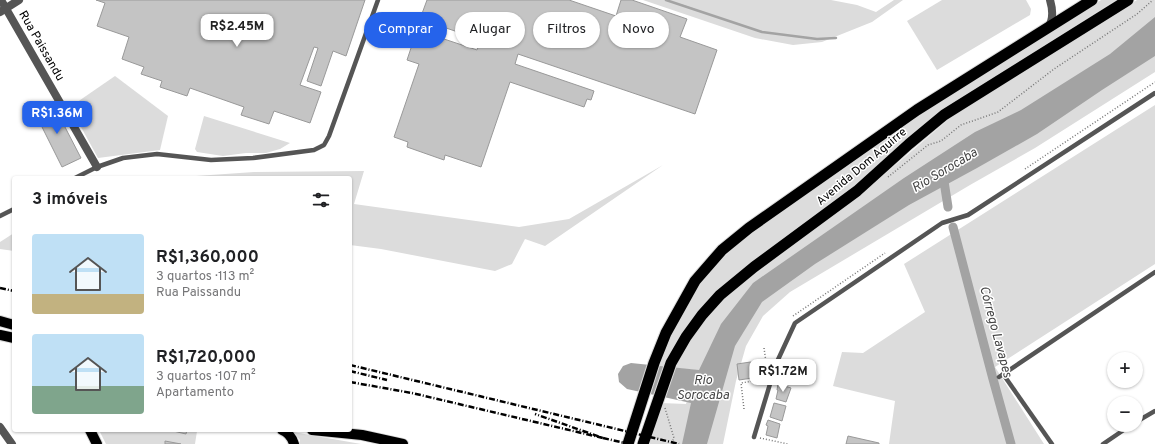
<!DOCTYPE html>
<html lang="pt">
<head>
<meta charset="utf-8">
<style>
  body { margin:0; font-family:Overpass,sans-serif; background:#f6f6f6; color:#202124; height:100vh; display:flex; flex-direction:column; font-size:15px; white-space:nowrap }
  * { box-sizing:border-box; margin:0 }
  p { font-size:13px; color:#757577 }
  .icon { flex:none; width:22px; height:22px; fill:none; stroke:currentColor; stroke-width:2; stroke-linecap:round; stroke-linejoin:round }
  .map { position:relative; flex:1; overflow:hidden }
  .panel { position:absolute; left:12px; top:176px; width:340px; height:256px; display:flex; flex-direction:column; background:#fff; border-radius:4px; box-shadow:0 1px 3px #0004 }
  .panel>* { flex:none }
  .hud { position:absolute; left:364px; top:12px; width:380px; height:36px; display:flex; gap:8px }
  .controls { position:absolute; left:1107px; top:352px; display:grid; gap:8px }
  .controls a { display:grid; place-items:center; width:36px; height:36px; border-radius:50%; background:#fff; box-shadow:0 1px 3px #0004; font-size:20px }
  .price { position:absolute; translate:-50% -34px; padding:0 9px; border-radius:8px; background:#fff; color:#222; font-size:13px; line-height:26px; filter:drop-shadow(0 1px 2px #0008) }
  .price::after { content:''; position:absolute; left:50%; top:24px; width:12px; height:9px; margin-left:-6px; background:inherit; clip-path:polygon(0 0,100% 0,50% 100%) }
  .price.current { background:#2563eb; color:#fff }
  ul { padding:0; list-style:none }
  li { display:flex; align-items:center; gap:12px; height:100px; padding:0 20px }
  li span { display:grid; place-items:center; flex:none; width:112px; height:80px; border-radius:4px; color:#555 }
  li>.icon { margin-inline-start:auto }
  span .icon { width:48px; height:48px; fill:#fffc; stroke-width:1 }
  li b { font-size:17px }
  h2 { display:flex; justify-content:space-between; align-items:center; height:48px; padding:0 20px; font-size:17px }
  .tag { padding:0 14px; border-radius:18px; background:#fff; box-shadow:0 1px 3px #0004; font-size:14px; line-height:36px }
  .tag.current { background:#2563eb; color:#fff }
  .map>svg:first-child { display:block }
</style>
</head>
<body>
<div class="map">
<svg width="1155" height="444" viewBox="0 0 1155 444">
  <rect width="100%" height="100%" fill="#fff"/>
  <!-- green -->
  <g fill="#dcdcdc">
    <path d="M 643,0 L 831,0 L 857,5 L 876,12 L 894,0 L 903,0 L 872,22 L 822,42 L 793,45 L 755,38 Z"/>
    <path d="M 942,0 L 1026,0 L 1031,9 L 1030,15 L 937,70 L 907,21 Z"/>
    <path d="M 1101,0 L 1116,0 L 959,99 L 929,120 L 915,131 L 855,187 L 748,264 L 705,304 L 680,337 L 665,367 L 658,366 C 670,333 687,299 710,272 C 723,256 740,243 755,229 L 920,114 Z"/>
    <path d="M 1137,0 L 1155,0 L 1155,72 L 1035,148 L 970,185 L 790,292 L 763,316 L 746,346 L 736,381 L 723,444 L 648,444 L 661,403 L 686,404 L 695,370 L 673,368 C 687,344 702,321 721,300 L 831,217 L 885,174 L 956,113 L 982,97 Z"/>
    <path d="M 115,76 L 168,116 L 160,150 L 98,158 L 70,107 Z"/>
    <path d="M 1155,105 L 1155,264 L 995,367 L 1044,444 L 889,444 L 895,401 L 833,386 L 842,352 L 863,353 L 925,312 L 904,264 Z"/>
    <path d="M 204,116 L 290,143 L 280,149 L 266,153 L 246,153 L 223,156 L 197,152 L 195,149 Z"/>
    <path d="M 663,165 L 545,246 L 525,239 L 512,264 L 495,271 L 381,249 L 350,245 L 350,178 L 167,178 L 254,172 L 364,171 L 354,204 L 519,227 L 569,219 Z"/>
    <path d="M 14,233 L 14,251 L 0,249 L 0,242 Z"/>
    <path d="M 99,430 L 195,430 L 197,431 L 195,444 L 106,444 Z"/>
    <path d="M 293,432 L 361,444 L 300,444 L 300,440 Z"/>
  </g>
  <!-- water -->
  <path fill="#a3a3a3" d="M 1155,17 L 1155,56 L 1102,90 L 1037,134 L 977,168 L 909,205 L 815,264 L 762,302 L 735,346 L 707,444 L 682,444 L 691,403 L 627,389 L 619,382 L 618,374 L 623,366 L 631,363 L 699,370 L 721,324 L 753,283 L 904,178 L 975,132 L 1021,110 L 1110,54 Z"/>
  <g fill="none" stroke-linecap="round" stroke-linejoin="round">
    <!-- stream -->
    <path stroke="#a3a3a3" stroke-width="2.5" d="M 666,0 L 762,32 L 817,39 L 836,38"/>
    <!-- canal -->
    <g stroke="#a3a3a3" stroke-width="9">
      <path d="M 943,175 L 948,207"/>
      <path d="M 953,227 L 993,379 L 1011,444"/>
    </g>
  </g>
  <!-- building -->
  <g fill="#c4c4c4" stroke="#999">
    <path d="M 96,0 L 365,0 L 346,56 L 333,51 L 321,86 L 307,81 L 318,48 L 314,47 L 300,85 L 321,92 L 310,123 L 274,111 L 269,124 L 241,115 L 244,107 L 190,88 L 187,96 L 160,87 L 162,81 L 141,74 L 144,67 L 122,59 L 129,37 L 97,26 L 105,3 Z"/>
    <path d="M 427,0 L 569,0 L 616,16 L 621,0 L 632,0 L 687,19 L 680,37 L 717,50 L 695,114 L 518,54 L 515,64 L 594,91 L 591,100 L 587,99 L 584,107 L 510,82 L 481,167 L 445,155 L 444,160 L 407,147 L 408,142 L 394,137 L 419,64 L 407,60 L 417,30 L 477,50 L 481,40 L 420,19 Z"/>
    <path d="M 52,102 L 81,158 L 62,167 L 34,111 Z"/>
    <path d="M 764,360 L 766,376 L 739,380 L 737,364 Z"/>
    <path d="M 778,384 L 791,388 L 786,402 L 776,399 L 778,390 L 777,390 Z"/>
    <path d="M 774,403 L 786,406 L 782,421 L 770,417 Z"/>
    <path d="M 768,420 L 780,424 L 777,438 L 766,435 L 768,426 L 766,425 Z"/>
    <path d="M 169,430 L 187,430 L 186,434 Z"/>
    <path d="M 848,436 L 879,443 L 879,444 L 846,444 Z"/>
    <path d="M 165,441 L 181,444 L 165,444 Z"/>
  </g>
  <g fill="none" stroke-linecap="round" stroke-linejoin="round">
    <defs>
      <g id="primary">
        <path d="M 0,321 L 14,325"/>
        <path d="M 0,335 L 14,338"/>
        <path d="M 90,430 L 97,444"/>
        <path d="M 282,430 C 289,433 292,437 294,444"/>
        <path d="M 312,430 L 362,435 L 403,444"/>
      </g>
      <g id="trunk">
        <path d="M 628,444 L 654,363 L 666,333 L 695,281 L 722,250 L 749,228 L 917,110 L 1092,0"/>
        <path d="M 643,444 L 671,363 L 686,337 L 702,315 L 720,295 L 754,267 L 857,191 L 909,144 L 944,115 L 1128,0"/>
      </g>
    </defs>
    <!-- primary casing -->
    <use href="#primary" stroke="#dbdbdb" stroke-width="12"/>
    <!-- trunk casing -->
    <use href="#trunk" stroke="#dbdbdb" stroke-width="13"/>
    <!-- path -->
    <g stroke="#777" stroke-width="1.5" stroke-dasharray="1 2" stroke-linecap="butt">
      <path d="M 1025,169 L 1155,82"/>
      <path d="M 888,177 L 928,145 L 941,141 L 961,125 L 998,112 L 1054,69 L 1137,14 L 1153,0"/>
      <path d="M 793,316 L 885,253"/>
      <path d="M 764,348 L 767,369"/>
      <path d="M 665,408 L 674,438 L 671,444"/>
      <path d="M 744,409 L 741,383 L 765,379"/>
      <path d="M 760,438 L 788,444"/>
    </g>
    <!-- service -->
    <g stroke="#555" stroke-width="4.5">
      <path d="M 75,178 L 97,167 L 123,158 L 157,154 L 211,160 L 253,158 L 314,150 L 324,145 L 329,136 L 378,0"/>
      <path d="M 0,216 L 14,209"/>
      <path d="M 1003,374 L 1052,444"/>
      <path d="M 999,377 L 1155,272"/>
      <path d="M 1136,422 L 1155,411"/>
      <path d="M 754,437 L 776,364 L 795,323 L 942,223 L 968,215 L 1155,93"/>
      <path d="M 1103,444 L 1131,425"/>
    </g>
    <!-- minor -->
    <g stroke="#555" stroke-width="8">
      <path d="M 1,0 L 97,167"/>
      <path d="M 0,12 L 19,0"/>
      <path d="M 0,427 L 12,444"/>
    </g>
    <!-- tertiary -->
    <path stroke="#555" stroke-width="8" d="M 1048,28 C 1054,19 1053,10 1050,0"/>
    <!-- primary -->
    <use href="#primary" stroke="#000" stroke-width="10"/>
    <!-- trunk -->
    <use href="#trunk" stroke="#000" stroke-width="11"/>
    <!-- rail -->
    <g stroke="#000" stroke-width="2.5" stroke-dasharray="6 2 1 2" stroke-linecap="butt">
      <path d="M 0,288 L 14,291"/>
      <path d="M 350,365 L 679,444"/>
      <path d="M 350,371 L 387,380"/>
      <path d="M 350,382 L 412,393 L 603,438 L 535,414"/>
      <path d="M 603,438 L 629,444"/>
    </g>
  </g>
  <g text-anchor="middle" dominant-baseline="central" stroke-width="3" stroke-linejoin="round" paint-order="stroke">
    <!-- street labels -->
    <g font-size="12" fill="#000" stroke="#fff">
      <text transform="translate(41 46) rotate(60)">Rua Paissandu</text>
      <text transform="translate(862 167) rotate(-40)">Avenida Dom Aguirre</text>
    </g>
    <!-- water labels -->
    <g font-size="13" font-style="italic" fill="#444" stroke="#fff">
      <text transform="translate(945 171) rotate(-31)">Rio Sorocaba</text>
      <text transform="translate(995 332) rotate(75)">Córrego Lavapes</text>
      <text x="703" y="381">Rio<tspan x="703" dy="15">Sorocaba</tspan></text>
    </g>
  </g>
</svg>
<div class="controls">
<a>+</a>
<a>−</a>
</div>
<b class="price" style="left:237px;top:48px">R$2.45M</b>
<b class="price current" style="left:57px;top:135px">R$1.36M</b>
<b class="price" style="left:783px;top:393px">R$1.72M</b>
<div class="hud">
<a class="tag current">Comprar</a>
<a class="tag">Alugar</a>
<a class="tag">Filtros</a>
<a class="tag">Novo</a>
</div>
<section class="panel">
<h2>3 imóveis<svg class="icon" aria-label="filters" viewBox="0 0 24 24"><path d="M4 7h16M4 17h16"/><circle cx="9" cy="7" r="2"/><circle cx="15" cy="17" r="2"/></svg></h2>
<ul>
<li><span style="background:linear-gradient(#bfe0f5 75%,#c2b280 0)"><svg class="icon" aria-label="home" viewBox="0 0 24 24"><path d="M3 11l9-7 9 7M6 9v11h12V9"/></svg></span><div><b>R$1,360,000</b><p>3 quartos · 113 m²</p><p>Rua Paissandu</p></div></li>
<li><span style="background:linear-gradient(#bfe0f5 65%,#7fa58c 0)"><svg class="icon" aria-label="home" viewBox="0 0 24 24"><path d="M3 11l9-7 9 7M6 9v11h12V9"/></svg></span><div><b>R$1,720,000</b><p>3 quartos · 107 m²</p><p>Apartamento</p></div></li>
</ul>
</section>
</div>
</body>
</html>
